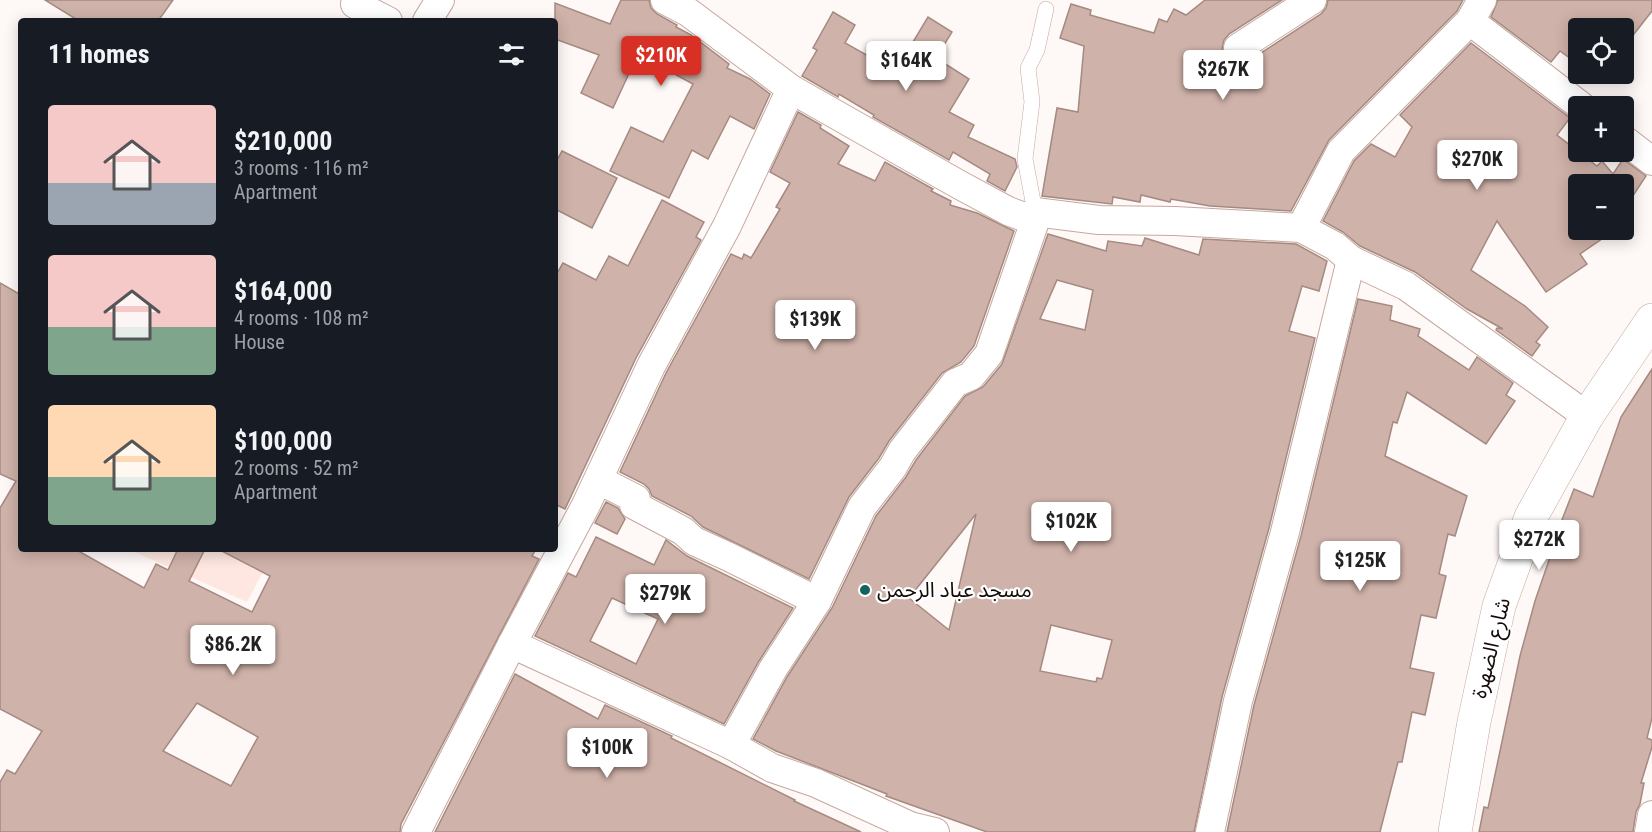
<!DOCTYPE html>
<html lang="en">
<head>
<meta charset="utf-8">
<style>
  body { margin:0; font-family:"Roboto Condensed","Noto Sans Arabic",sans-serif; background:#242831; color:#f1f3f6; height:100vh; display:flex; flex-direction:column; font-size:22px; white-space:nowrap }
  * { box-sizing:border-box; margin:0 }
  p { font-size:20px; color:#9ea1a6 }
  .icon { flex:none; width:33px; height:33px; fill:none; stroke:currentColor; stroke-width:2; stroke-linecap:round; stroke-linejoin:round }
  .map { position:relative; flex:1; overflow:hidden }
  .side { position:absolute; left:18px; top:18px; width:540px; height:534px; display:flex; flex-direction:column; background:#171b24; border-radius:6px; box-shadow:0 3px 15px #0003 }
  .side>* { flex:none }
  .fabs { position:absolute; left:1568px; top:18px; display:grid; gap:12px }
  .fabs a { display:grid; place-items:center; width:66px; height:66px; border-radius:6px; background:#171b24; box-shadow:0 3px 15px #0003; font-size:30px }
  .price { position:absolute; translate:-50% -51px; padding:0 14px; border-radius:6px; background:#fff; color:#222; font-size:20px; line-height:39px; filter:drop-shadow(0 2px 3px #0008) }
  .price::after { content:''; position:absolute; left:50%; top:36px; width:18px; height:14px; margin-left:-9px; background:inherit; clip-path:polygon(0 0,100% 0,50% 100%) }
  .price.on { background:#d93025; color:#fff }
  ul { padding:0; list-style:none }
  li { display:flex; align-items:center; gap:18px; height:150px; padding:0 30px }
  li span { display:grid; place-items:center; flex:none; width:168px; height:120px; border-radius:6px; color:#555 }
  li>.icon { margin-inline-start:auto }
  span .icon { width:72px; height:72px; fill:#fffc; stroke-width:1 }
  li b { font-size:26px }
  h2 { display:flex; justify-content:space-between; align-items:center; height:72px; padding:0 30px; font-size:26px }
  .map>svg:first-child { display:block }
</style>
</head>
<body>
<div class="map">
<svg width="1652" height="832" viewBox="0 0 1652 832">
  <rect width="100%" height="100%" fill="#fef8f6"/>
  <!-- built -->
  <path fill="#fee7e0" d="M 128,549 L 275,549 L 247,602 Z"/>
  <!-- building -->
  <g fill="#cfb2a9" stroke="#a58a81" stroke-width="1.5" fill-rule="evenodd">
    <path d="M 45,0 L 173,0 L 158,21 L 79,21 Z"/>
    <path d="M 621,0 L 649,0 L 651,8 L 657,14 L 677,25 L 676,27 L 691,35 L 729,64 L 727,68 L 750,79 L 770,94 L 754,129 L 730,116 L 708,159 L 692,150 L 669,198 L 610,171 L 631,127 L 663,142 L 693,84 L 638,54 L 613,108 L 581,93 L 599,55 L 555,39 L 555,3 L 610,24 Z"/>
    <path d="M 1205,0 L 1282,0 L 1229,34 L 1224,40 L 1222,48 L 1224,56 L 1230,62 L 1238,64 L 1247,62 L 1321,14 L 1326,8 L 1328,0 L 1463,0 L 1457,11 L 1329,140 L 1291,211 L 1210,206 L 1171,199 L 1170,202 L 1141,195 L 1140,202 L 1113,197 L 1112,204 L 1042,196 L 1057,108 L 1078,112 L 1084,46 L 1060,38 L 1071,4 L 1091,10 L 1090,15 L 1154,33 L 1159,19 L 1167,22 L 1174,9 L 1186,15 Z"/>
    <path d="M 1498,0 L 1652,0 L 1652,11 L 1623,48 L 1623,28 L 1578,28 L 1578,64 L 1560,51 L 1551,62 L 1491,17 Z"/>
    <path d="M 833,12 L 855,25 L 845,43 L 879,62 L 891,42 L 907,52 L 928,17 L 952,32 L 936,58 L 969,79 L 949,112 L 974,125 L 968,137 L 1015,159 L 1017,167 L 1005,191 L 987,181 L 990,174 L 953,152 L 949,160 L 873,117 L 874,115 L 839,94 L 838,97 L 802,76 L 817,50 L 813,48 Z"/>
    <path d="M 1471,43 L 1570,118 L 1557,135 L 1597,166 L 1602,161 L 1613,174 L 1623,159 L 1646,176 L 1623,211 L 1623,184 L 1578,184 L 1578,230 L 1615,230 L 1580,254 L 1587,264 L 1546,292 L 1497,221 L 1471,270 L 1525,306 L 1548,327 L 1536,342 L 1540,345 L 1532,356 L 1496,330 L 1497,328 L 1503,329 L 1467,309 L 1415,272 L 1360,246 L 1343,232 L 1323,221 L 1354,161 L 1371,144 L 1395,157 L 1412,127 L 1400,115 Z"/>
    <path d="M 798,112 L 821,125 L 820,128 L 849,146 L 838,164 L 875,181 L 885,162 L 933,189 L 931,191 L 951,201 L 950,205 L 977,213 L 1014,231 L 974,346 L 961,362 L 942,373 L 889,441 L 879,458 L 849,497 L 809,579 L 703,527 L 691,516 L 652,496 L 649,489 L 644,484 L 620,472 L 666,373 L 731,254 L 742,259 L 744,254 L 751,258 L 780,209 L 776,207 L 790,183 L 770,172 Z"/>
    <path d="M 562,151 L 617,178 L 592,228 L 555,209 L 555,164 Z"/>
    <path d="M 662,200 L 704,222 L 696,237 L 701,240 L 636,358 L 565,509 L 555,504 L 555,277 L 563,263 L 596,280 L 609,256 L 628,266 Z"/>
    <path d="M 1048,234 L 1106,251 L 1108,241 L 1142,246 L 1145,238 L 1199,255 L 1203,239 L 1296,244 L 1327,261 L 1319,291 L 1302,286 L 1289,331 L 1315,338 L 1269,528 L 1222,697 L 1194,832 L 987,832 L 886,796 L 887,794 L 776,751 L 753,739 L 787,677 L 832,608 L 876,516 L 906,477 L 916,460 L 965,396 L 983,387 L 1002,364 ZM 1057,280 L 1093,290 L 1085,330 L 1040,319 ZM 976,514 L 949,630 L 909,598 ZM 1051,625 L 1112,640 L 1102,679 L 1097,678 L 1096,682 L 1040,671 Z"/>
    <path d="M 0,283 L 21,295 L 21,549 L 75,549 L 144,588 L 156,564 L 168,570 L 178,549 L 205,549 L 189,581 L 252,612 L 270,576 L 218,549 L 536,549 L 532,556 L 539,559 L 401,824 L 400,832 L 0,832 L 0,782 L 7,770 L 15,774 L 42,731 L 0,709 L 0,508 L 16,481 L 0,474 ZM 197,703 L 258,737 L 231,786 L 163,751 Z"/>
    <path d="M 1358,299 L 1392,306 L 1390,320 L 1420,329 L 1418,336 L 1469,370 L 1477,357 L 1513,383 L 1506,395 L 1515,401 L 1486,444 L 1407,392 L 1397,423 L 1393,422 L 1385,456 L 1467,496 L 1455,536 L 1448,534 L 1439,574 L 1446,576 L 1436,618 L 1421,615 L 1410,668 L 1434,673 L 1425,715 L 1412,712 L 1402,762 L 1398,762 L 1380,832 L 1227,832 L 1254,705 L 1301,536 Z"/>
    <path d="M 1652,369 L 1652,718 L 1647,738 L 1652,740 L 1652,747 L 1641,783 L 1644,783 L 1640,804 L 1636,812 L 1633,832 L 1479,832 L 1484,807 L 1488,808 L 1520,656 L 1535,601 L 1559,531 L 1558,530 L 1574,489 L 1593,497 L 1621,417 Z"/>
    <path d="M 606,502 L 618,508 L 625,519 L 617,534 L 595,523 Z"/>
    <path d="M 596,537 L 654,565 L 666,540 L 687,556 L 793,608 L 759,661 L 724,724 L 535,636 L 568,573 L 576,577 ZM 612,598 L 658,619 L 636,664 L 590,641 Z"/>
    <path d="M 515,674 L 598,719 L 605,705 L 672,736 L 671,738 L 795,800 L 794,801 L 861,832 L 435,832 Z"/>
  </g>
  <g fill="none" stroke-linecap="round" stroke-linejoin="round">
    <defs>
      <path id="service" d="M 1035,212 L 1025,159 L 1032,102 L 1028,68 L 1037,50 L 1046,9"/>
      <g id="minor">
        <path d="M 665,0 L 688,12 L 791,89 L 958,184 L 1008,211 L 1035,221 L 1035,212 L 1099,220 L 1175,221 L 1301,228 L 1335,246 L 1351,260 L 1406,286 L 1587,416"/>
        <path d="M 1482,0 L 1470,21 L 1581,106"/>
        <path d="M 355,4 L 388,21"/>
        <path d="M 427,21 L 440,0"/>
        <path d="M 1238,48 L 1312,0"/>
        <path d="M 1623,139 L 1652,161"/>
        <path d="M 1301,228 L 1341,151 L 1470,21"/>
        <path d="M 599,480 L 636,499 L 634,505 L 683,531 L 694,541 L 729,557 L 817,601"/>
        <path d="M 512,644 L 731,745 L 772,768 L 816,783 L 910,826 L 935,832"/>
        <path d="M 731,745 L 773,669 L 817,601 L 862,507 L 893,467 L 902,451 L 955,383 L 971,376 L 989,354 L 1035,221"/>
        <path d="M 416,832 L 512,644 L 586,505 L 651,366 L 727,226 L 791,89"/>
        <path d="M 1210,832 L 1238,701 L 1285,532 L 1351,260"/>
        <path d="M 1649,832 L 1652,815"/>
      </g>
      <path id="tertiary" d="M 1455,832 L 1474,722 L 1499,606 L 1531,517 L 1587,416 L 1652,320"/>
    </defs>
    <!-- service casing -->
    <use href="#service" stroke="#c5a89f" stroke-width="16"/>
    <!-- minor casing -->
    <use href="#minor" stroke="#c5a89f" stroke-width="30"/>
    <!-- tertiary casing -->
    <use href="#tertiary" stroke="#c5a89f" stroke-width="34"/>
    <!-- service -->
    <use href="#service" stroke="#fff" stroke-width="15"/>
    <!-- minor -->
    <use href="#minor" stroke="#fff" stroke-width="28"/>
    <!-- tertiary -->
    <use href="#tertiary" stroke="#fff" stroke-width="33"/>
  </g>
  <!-- markers -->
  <circle fill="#15635e" stroke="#fff" stroke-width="2" cx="865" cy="590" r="6"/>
  <g text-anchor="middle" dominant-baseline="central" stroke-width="4.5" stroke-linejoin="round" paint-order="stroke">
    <!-- poi labels -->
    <g font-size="21" fill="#140b08" stroke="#fff" text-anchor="start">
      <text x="877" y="590">مسجد عباد الرحمن</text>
    </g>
    <!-- street labels -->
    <g font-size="21" fill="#140b08" stroke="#fff">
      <text transform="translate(1491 648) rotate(-76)">شارع الضهرة</text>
    </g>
  </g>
</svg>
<div class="fabs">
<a><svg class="icon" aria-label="locate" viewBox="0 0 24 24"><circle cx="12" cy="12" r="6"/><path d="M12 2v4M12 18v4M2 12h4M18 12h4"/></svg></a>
<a>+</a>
<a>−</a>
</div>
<b class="price on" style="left:661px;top:87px">$210K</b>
<b class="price" style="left:906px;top:92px">$164K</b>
<b class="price" style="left:1223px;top:101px">$267K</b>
<b class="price" style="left:1477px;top:191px">$270K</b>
<b class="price" style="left:815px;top:351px">$139K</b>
<b class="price" style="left:1071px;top:553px">$102K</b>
<b class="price" style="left:1539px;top:571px">$272K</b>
<b class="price" style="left:1360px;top:592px">$125K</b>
<b class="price" style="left:665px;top:625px">$279K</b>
<b class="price" style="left:233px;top:676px">$86.2K</b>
<b class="price" style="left:607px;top:779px">$100K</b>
<section class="side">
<h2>11 homes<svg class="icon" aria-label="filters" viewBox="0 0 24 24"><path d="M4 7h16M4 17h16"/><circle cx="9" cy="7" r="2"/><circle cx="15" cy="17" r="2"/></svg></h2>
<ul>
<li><span style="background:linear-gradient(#f6c9c9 65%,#9aa5b1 0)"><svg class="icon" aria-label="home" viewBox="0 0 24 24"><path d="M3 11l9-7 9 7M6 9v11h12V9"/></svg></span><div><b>$210,000</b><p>3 rooms · 116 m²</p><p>Apartment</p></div></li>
<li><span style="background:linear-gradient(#f6c9c9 60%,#7fa58c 0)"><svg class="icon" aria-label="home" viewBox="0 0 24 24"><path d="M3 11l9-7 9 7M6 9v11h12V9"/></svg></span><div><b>$164,000</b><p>4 rooms · 108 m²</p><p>House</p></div></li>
<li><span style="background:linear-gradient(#ffd9b3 60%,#7fa58c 0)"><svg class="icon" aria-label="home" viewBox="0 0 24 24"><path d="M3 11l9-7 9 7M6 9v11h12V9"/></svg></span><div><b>$100,000</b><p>2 rooms · 52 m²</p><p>Apartment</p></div></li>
</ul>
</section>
</div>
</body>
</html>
